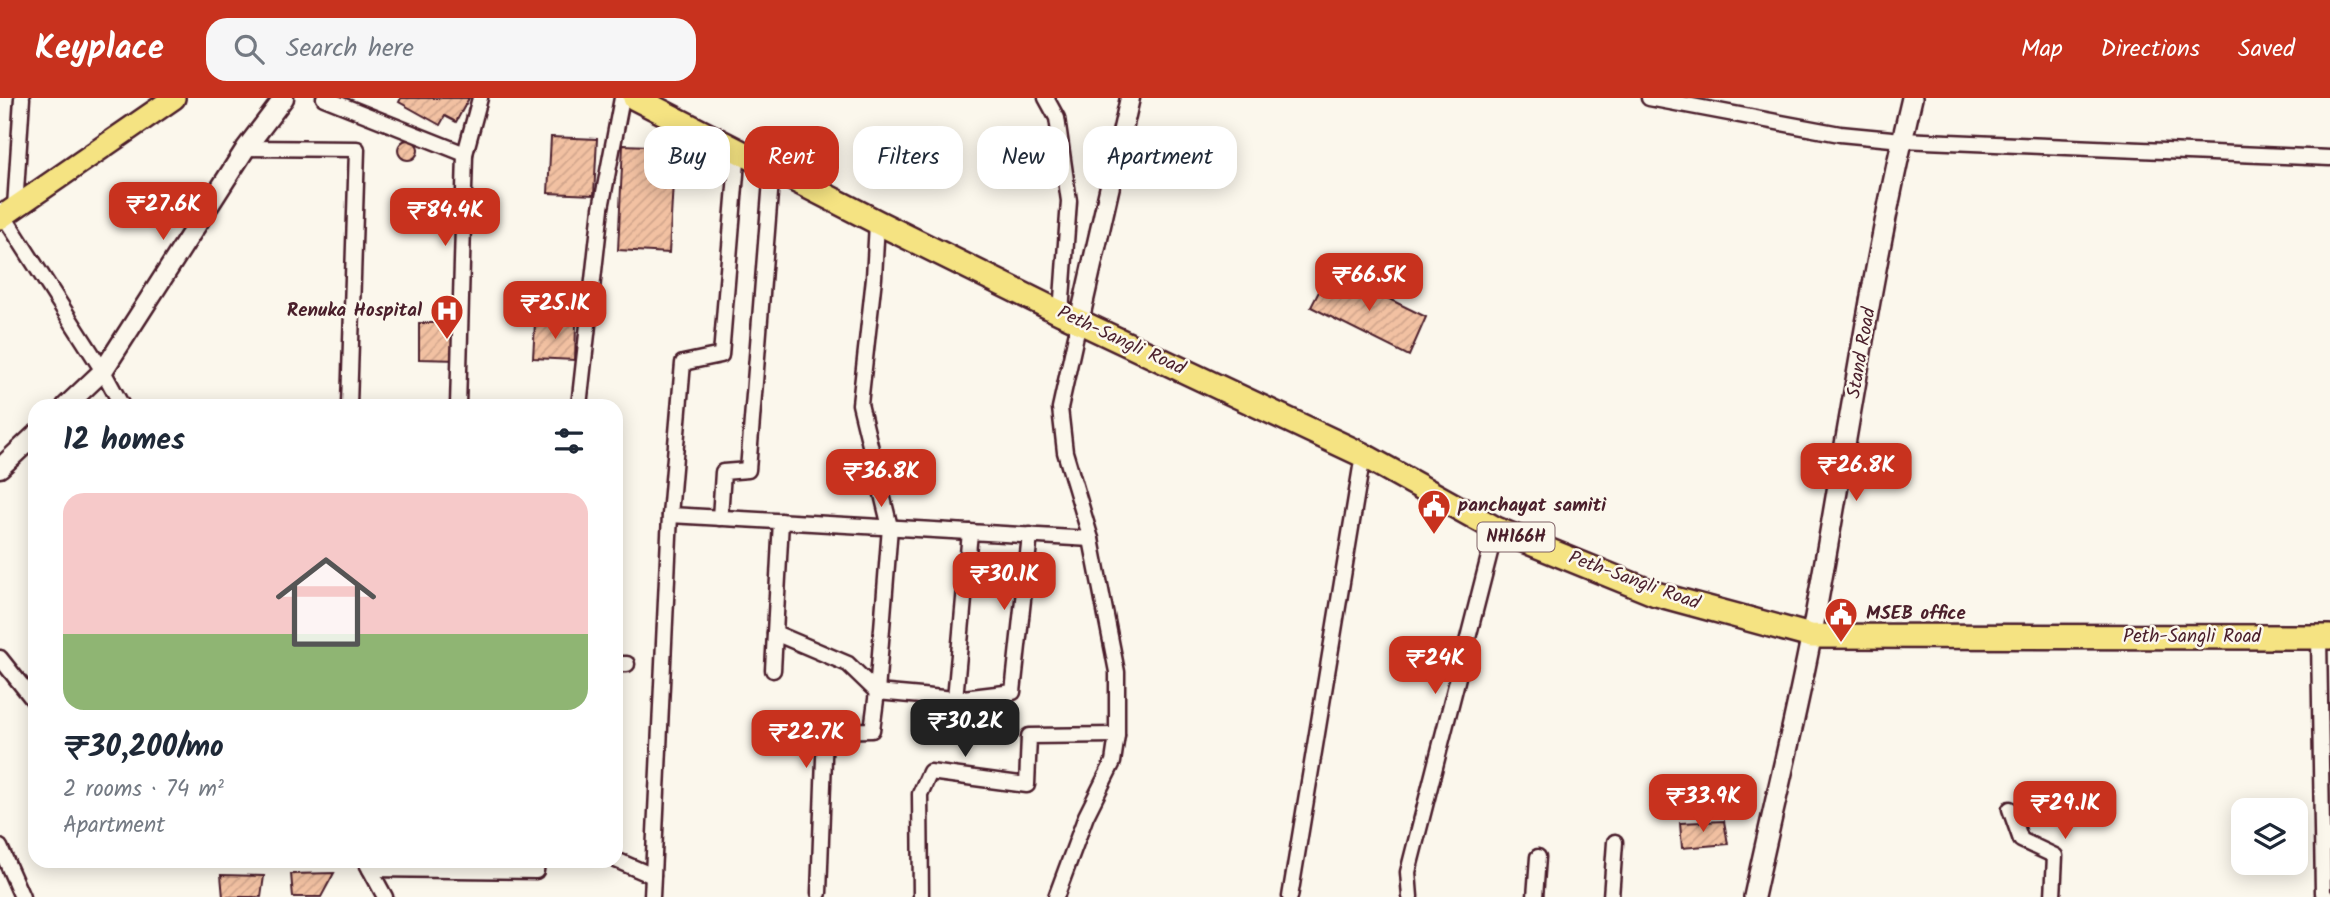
<!DOCTYPE html>
<html lang="en">
<head>
<meta charset="utf-8">
<style>
  body { margin:0; font-family:Kalam,sans-serif; background:#f6f6f7; color:#1f2937; height:100vh; display:flex; flex-direction:column; font-size:26px; white-space:nowrap }
  * { box-sizing:border-box; margin:0 }
  p { font-size:23px; color:#747a83 }
  .icon { flex:none; width:38px; height:38px; fill:none; stroke:currentColor; stroke-width:2; stroke-linecap:round; stroke-linejoin:round }
  .map { position:relative; flex:1; overflow:hidden }
  .side { position:absolute; left:28px; top:301px; width:595px; height:469px; display:flex; flex-direction:column; background:#fff; border-radius:21px; box-shadow:0 4px 18px #0003 }
  .side>* { flex:none }
  .hud { position:absolute; left:644px; top:28px; width:665px; height:63px; display:flex; gap:14px }
  .buttons { position:absolute; left:2231px; top:700px; display:grid; gap:14px }
  .buttons a { display:grid; place-items:center; width:77px; height:77px; border-radius:14px; background:#fff; box-shadow:0 4px 18px #0003; font-size:35px }
  .price { position:absolute; translate:-50% -60px; padding:0 16px; border-radius:14px; background:#c8321e; color:#fff; font-size:23px; line-height:46px; filter:drop-shadow(0 2px 4px #0008) }
  .price::after { content:''; position:absolute; left:50%; top:42px; width:21px; height:16px; margin-left:-10px; background:inherit; clip-path:polygon(0 0,100% 0,50% 100%) }
  .price.current { background:#222; color:#fff }
  ul { padding:0; list-style:none }
  li { display:grid; align-content:center; gap:14px; height:371px; padding:0 35px }
  li span { display:grid; place-items:center; height:217px; border-radius:21px; color:#555 }
  li>.icon { margin-inline-start:auto }
  span .icon { width:126px; height:126px; fill:#fffc; stroke-width:1 }
  li b { font-size:30px }
  h2 { display:flex; justify-content:space-between; align-items:center; height:84px; padding:0 35px; font-size:30px }
  .chip { padding:0 24px; border-radius:21px; background:#fff; box-shadow:0 4px 18px #0003; font-size:24px; line-height:63px }
  .chip.current { background:#c8321e; color:#fff }
  header { display:flex; align-items:center; gap:42px; box-sizing:border-box; height:98px; padding:0 35px; background:#c8321e; color:#fff }
  header strong { font-size:33px }
  nav { display:flex; gap:38px; margin-inline-start:auto; font-size:24px }
  .search { width:490px; height:63px; background:#f6f6f7; display:flex; align-items:center; gap:18px; box-sizing:border-box; padding:0 24px; border-radius:21px; color:#747a83; font-size:26px }
  .map>svg:first-child { display:block }
</style>
</head>
<body>
<header>
<strong>Keyplace</strong>
<div class="search"><svg class="icon" aria-label="search" viewBox="0 0 24 24"><circle cx="10" cy="10" r="6"/><path d="M15 15l6 6"/></svg>Search here</div>
<nav><a>Map</a><a>Directions</a><a>Saved</a></nav>
</header>
<div class="map">
<svg width="2330" height="799" viewBox="0 0 2330 799">
  <defs>
    <pattern id="building-hatch" width="6" height="6" patternUnits="userSpaceOnUse" patternTransform="scale(1.75)"><rect width="6" height="6" fill="#f2c1a2"/><path d="M-1 1l2-2M0 6l6-6M5 7l2-2" fill="none" stroke="#d1a58c"/></pattern>
  </defs>
  <rect width="100%" height="100%" fill="#fbf7ec"/>
  <filter id="ink" filterUnits="userSpaceOnUse"><feTurbulence type="fractalNoise" baseFrequency=".0143" numOctaves="2"/><feDisplacementMap in="SourceGraphic" scale="14" xChannelSelector="R" yChannelSelector="G"/><feConvolveMatrix kernelMatrix="1 2 1 2 8 2 1 2 1" color-interpolation-filters="sRGB"/></filter>
  <g filter="url(#ink)">
    <!-- building -->
    <g fill="url(#building-hatch)" stroke="#4a1f2b" stroke-width="2">
      <path d="M 401,0 L 469,0 L 456,24 L 445,18 L 440,27 L 399,4 Z"/>
      <path d="M 551,39 L 597,41 L 594,97 L 548,95 Z"/>
      <circle cx="408" cy="52" r="10"/>
      <path d="M 623,47 L 675,49 L 669,155 L 618,152 Z"/>
      <path d="M 1330,172 L 1426,219 L 1409,258 L 1311,209 Z"/>
      <path d="M 419,225 L 458,225 L 458,262 L 419,261 Z"/>
      <path d="M 535,225 L 576,226 L 575,262 L 533,260 Z"/>
      <path d="M 1724,723 L 1728,746 L 1682,750 L 1680,725 Z"/>
      <path d="M 334,775 L 321,799 L 293,799 L 291,776 Z"/>
      <path d="M 221,777 L 264,778 L 261,799 L 223,799 Z"/>
    </g>
    <g fill="none" stroke-linecap="round" stroke-linejoin="round">
      <defs>
        <g id="minor">
          <path d="M 324,0 L 465,56"/>
          <path d="M 1046,0 L 1057,20 L 1069,103 L 1061,215"/>
          <path d="M 1649,0 L 1840,36 L 1902,42 L 2330,60"/>
          <path d="M 246,50 L 357,51 L 349,308"/>
          <path d="M 15,109 L 22,0"/>
          <path d="M 0,112 L 103,273 L 122,308"/>
          <path d="M 458,308 L 465,56 L 480,0"/>
          <path d="M 579,308 L 601,110 L 622,0"/>
          <path d="M 670,417 L 1091,441"/>
          <path d="M 720,420 L 723,374 L 748,372 L 772,70"/>
          <path d="M 775,535 L 848,566 L 877,594 L 955,601 L 1013,594 L 1030,437"/>
          <path d="M 2319,539 L 2323,795 L 2326,799"/>
          <path d="M 0,560 L 35,604"/>
          <path d="M 616,566 L 627,566"/>
          <path d="M 773,572 L 781,423"/>
          <path d="M 955,601 L 970,434"/>
          <path d="M 2010,711 L 2021,742 L 2055,758 L 2053,799"/>
          <path d="M 0,749 L 22,799"/>
          <path d="M 616,762 L 653,778"/>
          <path d="M 366,764 L 385,799"/>
          <path d="M 370,771 L 536,773 L 537,763"/>
          <path d="M 819,795 L 825,633 L 872,632 L 877,594 L 890,429 L 860,306 L 874,180 L 877,124"/>
          <path d="M 652,799 L 670,417 L 683,265 L 721,257 L 738,52"/>
          <path d="M 921,799 L 920,696 L 930,674 L 1027,687 L 1029,638 L 1117,637"/>
          <path d="M 1056,799 L 1086,718 L 1113,664 L 1117,637 L 1117,574 L 1091,441 L 1065,354 L 1060,310 L 1079,224"/>
          <path d="M 1290,799 L 1363,357"/>
          <path d="M 1410,799 L 1408,774 L 1496,431"/>
          <path d="M 1535,799 L 1538,759"/>
          <path d="M 1611,799 L 1615,744"/>
        </g>
        <g id="tertiary">
          <path d="M 1079,224 L 1130,0"/>
          <path d="M 66,308 L 103,273 L 246,50 L 284,0"/>
          <path d="M 0,370 L 35,337"/>
        </g>
        <path id="secondary" d="M 1754,799 C 1773,711 1795,624 1812,535 C 1845,358 1870,176 1912,0"/>
        <path id="primary" d="M 0,120 L 174,0"/>
        <path id="trunk" d="M 635,0 L 877,124 L 1061,215 L 1363,357 L 1496,431 L 1656,496 L 1811,538 L 2330,539"/>
      </defs>
      <!-- minor casing -->
      <use href="#minor" stroke="#4a1f2b" stroke-width="19"/>
      <!-- tertiary casing -->
      <use href="#tertiary" stroke="#4a1f2b" stroke-width="23"/>
      <!-- secondary casing -->
      <use href="#secondary" stroke="#4a1f2b" stroke-width="24"/>
      <!-- primary casing -->
      <use href="#primary" stroke="#4a1f2b" stroke-width="26"/>
      <!-- trunk casing -->
      <use href="#trunk" stroke="#4a1f2b" stroke-width="28"/>
      <!-- minor -->
      <use href="#minor" stroke="#fbf7ec" stroke-width="14"/>
      <!-- tertiary -->
      <use href="#tertiary" stroke="#fbf7ec" stroke-width="18"/>
      <!-- secondary -->
      <use href="#secondary" stroke="#fbf7ec" stroke-width="19"/>
      <!-- primary -->
      <use href="#primary" stroke="#f5e382" stroke-width="21"/>
      <!-- trunk -->
      <use href="#trunk" stroke="#f5e382" stroke-width="23"/>
    </g>
  </g>
  <!-- icons -->
  <defs>
    <symbol id="hospital-pin" viewBox="-11 -11 22 30"><path d="M0 17L-7.5 6A9.5 9.5 0 1 1 7.5 6Z" fill="#c8321e" stroke="#fbf7ec"/><path d="M-5-5h3v3.5h4V-5h3V5h-3V1.5h-4V5h-3Z" fill="#fff"/></symbol>
    <symbol id="civic-pin" viewBox="-11 -11 22 30"><path d="M0 17L-7.5 6A9.5 9.5 0 1 1 7.5 6Z" fill="#c8321e" stroke="#fbf7ec"/><path d="M-.6-6.5H3V-4.5H.6V-3L4-1V1h2V6H-6V1h2V-1L-.6-3ZM-1.2 2.5V6h2.4V2.5Z" fill="#fff"/></symbol>
  </defs>
  <g fill-rule="evenodd">
    <use href="#hospital-pin" x="428" y="194" width="38" height="52"/>
    <use href="#civic-pin" x="1415" y="389" width="38" height="52"/>
    <use href="#civic-pin" x="1822" y="497" width="38" height="52"/>
  </g>
  <g text-anchor="middle" dominant-baseline="central" stroke-width="5" stroke-linejoin="round" paint-order="stroke">
    <!-- shield labels -->
    <rect fill="#fbf7ec" stroke="#7f6065" stroke-width="2" x="1477.5" y="424.5" width="77" height="29" rx="5"/>
    <g font-size="18" font-weight="bold" fill="#4a1f2b">
      <text x="1516" y="439">NH166H</text>
    </g>
    <!-- poi labels -->
    <g font-size="19" font-weight="bold" fill="#4a1f2b" stroke="#fbf7ec" text-anchor="start">
      <text x="422" y="213" text-anchor="end">Renuka Hospital</text>
      <text x="1458" y="408">panchayat samiti</text>
      <text x="1866" y="516">MSEB office</text>
    </g>
    <!-- street labels -->
    <g font-size="19" fill="#4a1f2b" stroke="#fbf7ec">
      <text transform="translate(1121 243) rotate(25)">Peth-Sangli Road</text>
      <text transform="translate(1862 255) rotate(-80)">Stand Road</text>
      <text transform="translate(1634 483) rotate(20)">Peth-Sangli Road</text>
      <text x="2192" y="539">Peth-Sangli Road</text>
    </g>
  </g>
</svg>
<div class="buttons">
<a><svg class="icon" aria-label="layers" viewBox="0 0 24 24"><path d="M12 4l9 5-9 5-9-5zM3 14l9 5 9-5"/></svg></a>
</div>
<b class="price" style="left:163px;top:144px">₹27.6K</b>
<b class="price" style="left:445px;top:150px">₹84.4K</b>
<b class="price" style="left:1369px;top:215px">₹66.5K</b>
<b class="price" style="left:555px;top:243px">₹25.1K</b>
<b class="price" style="left:1856px;top:405px">₹26.8K</b>
<b class="price" style="left:881px;top:411px">₹36.8K</b>
<b class="price" style="left:1004px;top:514px">₹30.1K</b>
<b class="price" style="left:1435px;top:598px">₹24K</b>
<b class="price current" style="left:965px;top:661px">₹30.2K</b>
<b class="price" style="left:806px;top:672px">₹22.7K</b>
<b class="price" style="left:1703px;top:736px">₹33.9K</b>
<b class="price" style="left:2065px;top:743px">₹29.1K</b>
<div class="hud">
<a class="chip">Buy</a>
<a class="chip current">Rent</a>
<a class="chip">Filters</a>
<a class="chip">New</a>
<a class="chip">Apartment</a>
</div>
<section class="side">
<h2>12 homes<svg class="icon" aria-label="filters" viewBox="0 0 24 24"><path d="M4 7h16M4 17h16"/><circle cx="9" cy="7" r="2"/><circle cx="15" cy="17" r="2"/></svg></h2>
<ul>
<li><span style="background:linear-gradient(#f6c9c9 65%,#8fb573 0)"><svg class="icon" aria-label="home" viewBox="0 0 24 24"><path d="M3 11l9-7 9 7M6 9v11h12V9"/></svg></span><div><b>₹30,200/mo</b><p>2 rooms · 74 m²</p><p>Apartment</p></div></li>
</ul>
</section>
</div>
</body>
</html>
